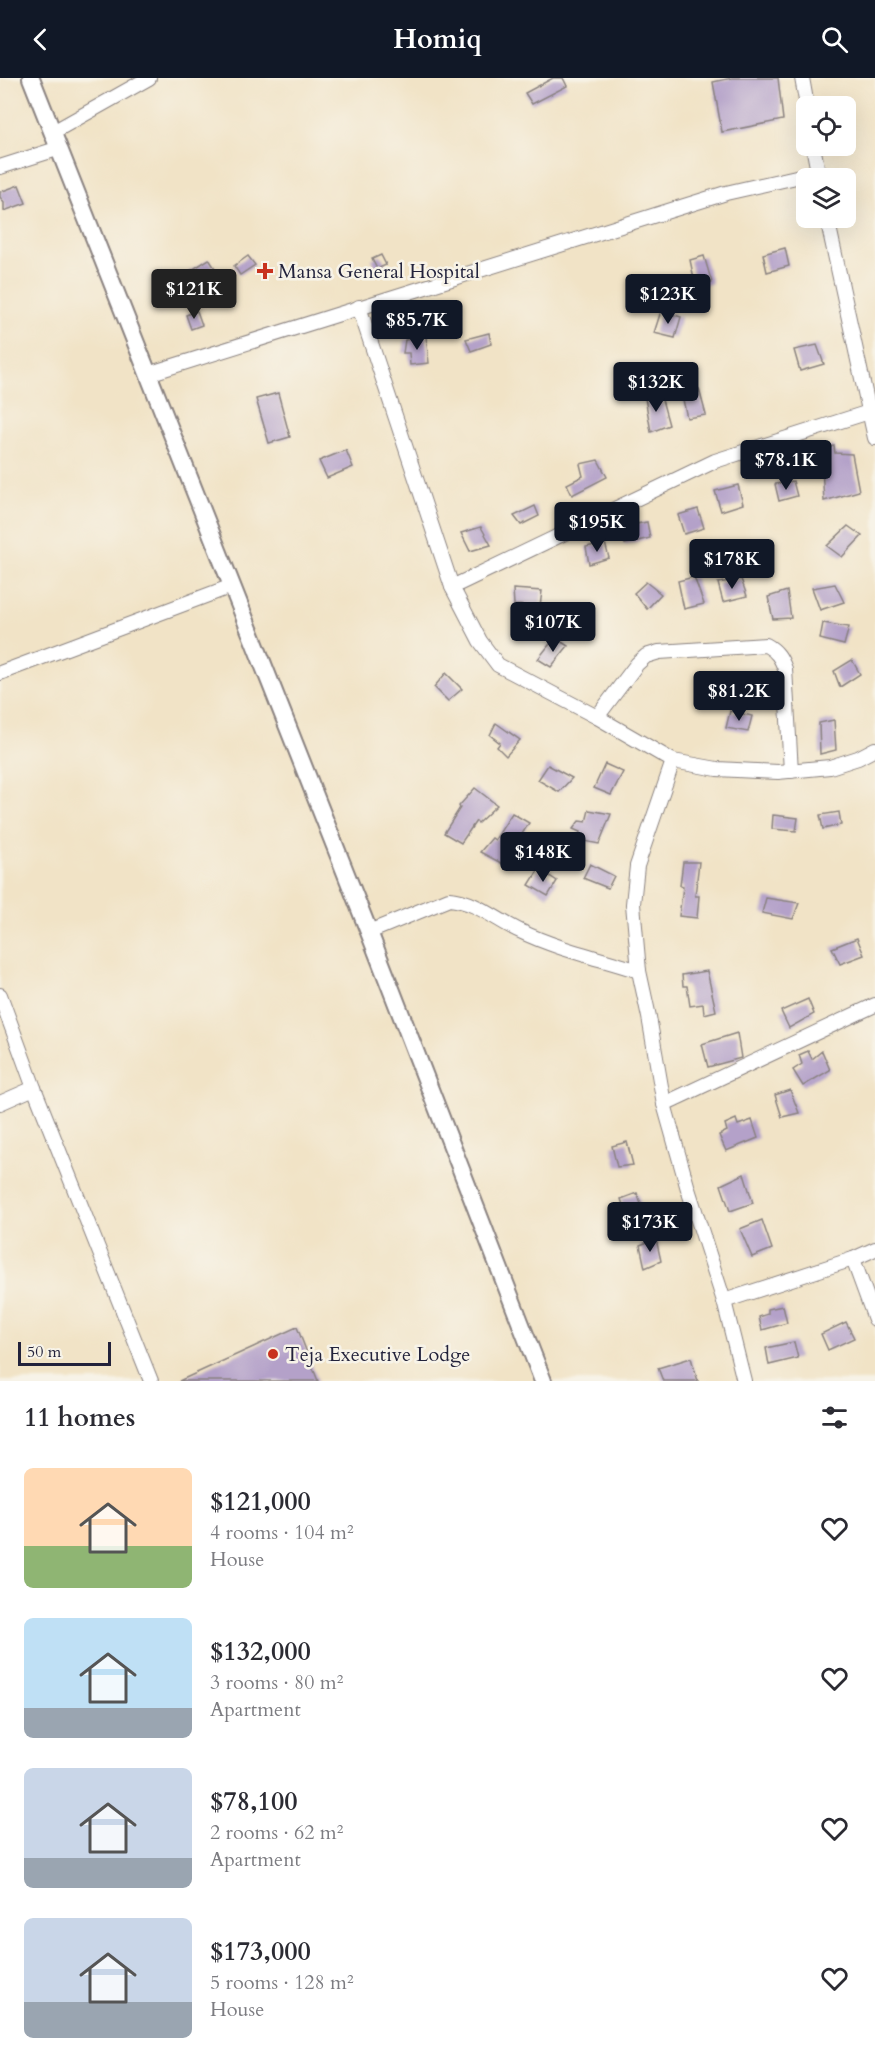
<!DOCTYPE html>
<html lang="en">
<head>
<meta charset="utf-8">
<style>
  body { margin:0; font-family:Cardo,serif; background:#f7f7f7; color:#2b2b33; height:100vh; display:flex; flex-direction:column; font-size:22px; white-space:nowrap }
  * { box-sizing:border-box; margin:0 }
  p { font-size:20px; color:#7c7c81 }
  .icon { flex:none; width:33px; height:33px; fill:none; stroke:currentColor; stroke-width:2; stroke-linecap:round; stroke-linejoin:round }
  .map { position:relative; height:1303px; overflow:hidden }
  .details { display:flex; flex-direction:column; background:#fff; flex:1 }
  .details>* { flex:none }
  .buttons { position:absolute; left:796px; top:18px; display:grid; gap:12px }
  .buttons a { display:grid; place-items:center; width:60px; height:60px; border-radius:9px; background:#fff; box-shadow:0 6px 24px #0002; font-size:30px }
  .scale { position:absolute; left:18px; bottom:15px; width:93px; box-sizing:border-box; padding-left:6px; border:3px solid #22223b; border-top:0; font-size:16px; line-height:21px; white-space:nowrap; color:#22223b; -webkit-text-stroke:4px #f7f3e8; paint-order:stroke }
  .price { position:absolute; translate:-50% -51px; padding:0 14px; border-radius:6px; background:#111827; color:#fff; font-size:20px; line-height:39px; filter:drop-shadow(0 2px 3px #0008) }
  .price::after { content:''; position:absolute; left:50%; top:36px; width:18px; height:14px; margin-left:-9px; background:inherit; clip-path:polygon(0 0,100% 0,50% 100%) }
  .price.selected { background:#222; color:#fff }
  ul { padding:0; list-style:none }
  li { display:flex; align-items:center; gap:18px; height:150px; padding:0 24px }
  li span { display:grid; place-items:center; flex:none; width:168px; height:120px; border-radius:9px; color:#555 }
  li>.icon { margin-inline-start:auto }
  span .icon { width:72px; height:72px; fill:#fffc; stroke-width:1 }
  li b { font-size:26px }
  h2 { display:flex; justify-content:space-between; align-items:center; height:72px; padding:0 24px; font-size:26px }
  header { display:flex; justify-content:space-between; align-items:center; height:78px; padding:0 24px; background:#111827; color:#fff; font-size:27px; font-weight:700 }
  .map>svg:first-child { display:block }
</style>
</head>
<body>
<header><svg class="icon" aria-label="back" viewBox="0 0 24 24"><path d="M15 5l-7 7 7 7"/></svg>Homiq<svg class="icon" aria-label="search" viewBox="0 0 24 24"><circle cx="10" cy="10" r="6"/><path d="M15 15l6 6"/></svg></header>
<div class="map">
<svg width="875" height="1303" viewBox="0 0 875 1303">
  <rect width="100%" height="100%" fill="#f7f3e8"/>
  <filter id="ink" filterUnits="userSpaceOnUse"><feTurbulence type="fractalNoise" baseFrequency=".0167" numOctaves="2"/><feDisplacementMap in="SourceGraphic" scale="12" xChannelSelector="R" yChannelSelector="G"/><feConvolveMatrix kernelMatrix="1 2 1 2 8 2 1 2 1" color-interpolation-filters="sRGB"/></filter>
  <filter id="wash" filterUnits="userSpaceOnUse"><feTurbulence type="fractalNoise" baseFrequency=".008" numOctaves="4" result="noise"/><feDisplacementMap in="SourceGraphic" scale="24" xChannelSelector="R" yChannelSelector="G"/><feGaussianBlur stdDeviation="1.35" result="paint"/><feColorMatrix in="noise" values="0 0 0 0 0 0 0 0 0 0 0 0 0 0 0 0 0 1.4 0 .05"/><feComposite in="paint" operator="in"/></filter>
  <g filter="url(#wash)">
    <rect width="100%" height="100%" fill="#f1e3c6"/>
    <g id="blocks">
      <!-- building -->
      <g fill="#b4a1c9">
        <path d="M 553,0 L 563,0 L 567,8 L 532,26 L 525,15 Z"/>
        <path d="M 732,0 L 778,0 L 783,42 L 722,54 L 713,4 Z"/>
        <path d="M 19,107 L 26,125 L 4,133 L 4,125 L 0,119 L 0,114 Z"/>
        <path d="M 785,170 L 789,188 L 767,194 L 763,176 Z"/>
        <path d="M 381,177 L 386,187 L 377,191 L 372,181 Z"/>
        <path d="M 248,178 L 255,187 L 240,197 L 234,188 Z"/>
        <path d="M 704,178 L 712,205 L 696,210 L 690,182 Z"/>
        <path d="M 209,181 L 218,195 L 193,211 L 184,197 Z"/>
        <path d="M 197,233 L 202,247 L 191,251 L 186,237 Z"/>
        <path d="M 661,233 L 681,239 L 675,260 L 654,255 Z"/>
        <path d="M 489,255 L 491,266 L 471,273 L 466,261 Z"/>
        <path d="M 426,258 L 429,285 L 410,287 L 409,275 L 403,275 L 405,262 Z"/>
        <path d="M 817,267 L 824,286 L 800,293 L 794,272 Z"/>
        <path d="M 699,311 L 706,337 L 687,340 L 682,317 Z"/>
        <path d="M 278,315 L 290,359 L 269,365 L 256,321 Z"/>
        <path d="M 661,318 L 669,347 L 651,354 L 645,320 Z"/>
        <path d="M 834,368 L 835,375 L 852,376 L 859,413 L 824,423 L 821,371 Z"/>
        <path d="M 346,372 L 353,389 L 327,400 L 319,383 Z"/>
        <path d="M 598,382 L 607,399 L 572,417 L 567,406 L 583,398 L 580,386 Z"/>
        <path d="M 793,403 L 797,418 L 779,423 L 775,406 Z"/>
        <path d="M 738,407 L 743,426 L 721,433 L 715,413 Z"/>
        <path d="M 535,428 L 539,438 L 521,447 L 514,438 Z"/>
        <path d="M 698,431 L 704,450 L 684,456 L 678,437 Z"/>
        <path d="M 647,444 L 650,460 L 625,466 L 621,449 Z"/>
        <path d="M 848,448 L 862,458 L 842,479 L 827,468 Z"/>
        <path d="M 481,449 L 491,467 L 470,473 L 461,455 Z"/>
        <path d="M 605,465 L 609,480 L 589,486 L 586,469 Z"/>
        <path d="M 694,499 L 704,526 L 684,531 L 678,503 Z"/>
        <path d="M 741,501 L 747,518 L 723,524 L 718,505 Z"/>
        <path d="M 646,504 L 661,516 L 647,531 L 634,515 Z"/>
        <path d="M 835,506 L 844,524 L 820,532 L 812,510 Z"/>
        <path d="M 513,511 L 542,513 L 539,536 L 528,537 L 530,528 L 514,527 Z"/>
        <path d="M 787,513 L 791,540 L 773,541 L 768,519 Z"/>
        <path d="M 823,545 L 849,549 L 844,567 L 820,561 Z"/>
        <path d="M 557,561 L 568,568 L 551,589 L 538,581 L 549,567 Z"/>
        <path d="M 852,582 L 860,596 L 840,609 L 834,593 Z"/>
        <path d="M 446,595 L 462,611 L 448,623 L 434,609 Z"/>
        <path d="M 730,633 L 752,638 L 748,654 L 726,650 Z"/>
        <path d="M 834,642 L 836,672 L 820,676 L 819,645 Z"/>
        <path d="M 496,645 L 520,662 L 506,678 L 497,669 L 500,665 L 490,657 Z"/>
        <path d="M 605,686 L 623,694 L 611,717 L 594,710 Z"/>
        <path d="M 548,687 L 572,700 L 559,714 L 538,702 Z"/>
        <path d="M 475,710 L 497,727 L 478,745 L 476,743 L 461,765 L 444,755 L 460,730 L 459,728 Z"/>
        <path d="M 589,732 L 611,736 L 599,766 L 579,762 L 580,754 L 573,751 L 579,743 L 586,744 Z"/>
        <path d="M 839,734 L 841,747 L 823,751 L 820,737 Z"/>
        <path d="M 512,735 L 529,745 L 503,786 L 480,774 L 492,760 L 495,762 Z"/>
        <path d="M 773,737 L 798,740 L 796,753 L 772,751 Z"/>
        <path d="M 683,784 L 699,784 L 695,818 L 699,818 L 697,840 L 679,838 L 683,809 L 680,808 Z"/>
        <path d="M 590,786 L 614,798 L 608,810 L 583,800 Z"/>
        <path d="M 539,791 L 557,803 L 548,818 L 529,807 Z"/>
        <path d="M 766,820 L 799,825 L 793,841 L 762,835 Z"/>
        <path d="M 857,860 L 864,877 L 840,886 L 832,870 Z"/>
        <path d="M 707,893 L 716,933 L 704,936 L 703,926 L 690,928 L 687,908 L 683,908 L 682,897 Z"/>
        <path d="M 808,921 L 814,936 L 789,950 L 781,933 Z"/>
        <path d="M 737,955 L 741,980 L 708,989 L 702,966 Z"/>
        <path d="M 808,973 L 812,981 L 822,973 L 830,992 L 803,1008 L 793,992 L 802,986 L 799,977 Z"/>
        <path d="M 790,1012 L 799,1035 L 782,1039 L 775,1017 Z"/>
        <path d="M 736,1041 L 738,1047 L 752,1042 L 758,1060 L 726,1073 L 719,1057 L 727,1053 L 725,1046 Z"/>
        <path d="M 627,1064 L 633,1087 L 617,1089 L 612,1068 Z"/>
        <path d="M 744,1096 L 753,1125 L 730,1133 L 721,1107 Z"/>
        <path d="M 637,1115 L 645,1137 L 628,1142 L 621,1121 Z"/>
        <path d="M 762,1142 L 772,1171 L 752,1179 L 740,1151 Z"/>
        <path d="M 656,1161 L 661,1183 L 645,1190 L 640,1167 Z"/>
        <path d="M 783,1228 L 787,1245 L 762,1252 L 759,1239 L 768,1236 L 768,1231 Z"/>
        <path d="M 846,1244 L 854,1260 L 828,1272 L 821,1256 Z"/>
        <path d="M 297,1249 L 318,1303 L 179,1303 Z"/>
        <path d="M 794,1264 L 798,1280 L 769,1287 L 766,1270 Z"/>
        <path d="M 691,1280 L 698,1303 L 663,1303 L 658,1290 Z"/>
      </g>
    </g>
  </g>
  <g filter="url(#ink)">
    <use href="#blocks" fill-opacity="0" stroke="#8a8280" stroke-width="1.5"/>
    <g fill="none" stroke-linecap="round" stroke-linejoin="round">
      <defs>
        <g id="minor">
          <path d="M 802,0 L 807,28"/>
          <path d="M 53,54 L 149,0"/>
          <path d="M 0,89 L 60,70"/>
          <path d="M 827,140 L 875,360"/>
          <path d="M 359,229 L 452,509 L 715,383 L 869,334"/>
          <path d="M 148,296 L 726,115 L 818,94 L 813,68"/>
          <path d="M 452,509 L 480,563 L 498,587 L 597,639 L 673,683 L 717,691 L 778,694 L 830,689 L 858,680 L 875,671"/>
          <path d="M 0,595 L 232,508"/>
          <path d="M 597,639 L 637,586 L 646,578 L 659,574 L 766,567 C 777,573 781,580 785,591 L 791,693"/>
          <path d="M 673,683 L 637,788 L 633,826 L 639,893 L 649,939 L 664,1026 L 688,1111 L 724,1223 L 744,1303"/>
          <path d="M 369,854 L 449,821 C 476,823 496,842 520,853 C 557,871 599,880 639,893"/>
          <path d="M 0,917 L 34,1010 L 151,1303"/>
          <path d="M 0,1025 L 34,1010"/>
          <path d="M 664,1026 L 875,927"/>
          <path d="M 853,1181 L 875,1241"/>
          <path d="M 724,1223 L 853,1181 L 875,1171"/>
        </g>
        <path id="major" d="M 31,0 L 369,854 L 543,1303"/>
      </defs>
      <!-- minor casing -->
      <use href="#minor" stroke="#8a8280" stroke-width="16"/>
      <!-- major casing -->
      <use href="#major" stroke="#8a8280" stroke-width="20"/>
      <!-- minor -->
      <use href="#minor" stroke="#fff" stroke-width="14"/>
      <!-- major -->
      <use href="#major" stroke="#fff" stroke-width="16"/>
    </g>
  </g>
  <!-- markers -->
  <g fill="#c8321e" stroke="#f7f3e8" stroke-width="2">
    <path d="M262 184h6v6h6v6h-6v6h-6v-6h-6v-6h6z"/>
    <circle cx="273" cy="1276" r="6"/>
  </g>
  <g text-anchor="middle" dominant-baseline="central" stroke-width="5" stroke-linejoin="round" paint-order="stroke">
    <!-- poi labels -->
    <g font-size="20" fill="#22223b" stroke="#f7f3e8" text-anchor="start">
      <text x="278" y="193">Mansa General Hospital</text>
      <text x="285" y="1276">Teja Executive Lodge</text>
    </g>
  </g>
</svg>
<div class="buttons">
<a><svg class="icon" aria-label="locate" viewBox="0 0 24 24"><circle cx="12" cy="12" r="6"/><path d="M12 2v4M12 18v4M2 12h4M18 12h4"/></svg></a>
<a><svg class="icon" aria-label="layers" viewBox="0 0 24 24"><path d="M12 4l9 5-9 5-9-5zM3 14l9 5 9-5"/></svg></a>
</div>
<div class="scale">50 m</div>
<b class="price selected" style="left:194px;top:242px">$121K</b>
<b class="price" style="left:668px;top:247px">$123K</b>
<b class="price" style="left:417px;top:273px">$85.7K</b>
<b class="price" style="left:656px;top:335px">$132K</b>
<b class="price" style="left:786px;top:413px">$78.1K</b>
<b class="price" style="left:597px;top:475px">$195K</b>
<b class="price" style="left:732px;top:512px">$178K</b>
<b class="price" style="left:553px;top:575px">$107K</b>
<b class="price" style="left:739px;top:644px">$81.2K</b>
<b class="price" style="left:543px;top:805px">$148K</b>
<b class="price" style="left:650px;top:1175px">$173K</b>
</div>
<section class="details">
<h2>11 homes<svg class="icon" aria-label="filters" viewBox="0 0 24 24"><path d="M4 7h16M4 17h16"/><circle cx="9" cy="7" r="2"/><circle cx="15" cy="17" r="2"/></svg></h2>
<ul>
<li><span style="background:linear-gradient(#ffd9b3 65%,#8fb573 0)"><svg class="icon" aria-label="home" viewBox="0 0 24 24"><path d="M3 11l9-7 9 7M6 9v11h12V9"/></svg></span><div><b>$121,000</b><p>4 rooms · 104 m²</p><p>House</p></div><svg class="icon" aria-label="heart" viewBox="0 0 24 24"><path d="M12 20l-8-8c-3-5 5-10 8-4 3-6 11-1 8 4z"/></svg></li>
<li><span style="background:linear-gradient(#bfe0f5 75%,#9aa5b1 0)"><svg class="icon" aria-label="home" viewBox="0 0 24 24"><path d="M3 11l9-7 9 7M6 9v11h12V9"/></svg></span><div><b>$132,000</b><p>3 rooms · 80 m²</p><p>Apartment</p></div><svg class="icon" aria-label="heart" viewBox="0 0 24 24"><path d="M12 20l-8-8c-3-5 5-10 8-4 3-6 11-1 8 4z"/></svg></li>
<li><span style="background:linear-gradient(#c9d6e8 75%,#9aa5b1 0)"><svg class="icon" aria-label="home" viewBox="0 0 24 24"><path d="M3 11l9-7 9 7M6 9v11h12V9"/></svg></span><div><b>$78,100</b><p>2 rooms · 62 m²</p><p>Apartment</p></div><svg class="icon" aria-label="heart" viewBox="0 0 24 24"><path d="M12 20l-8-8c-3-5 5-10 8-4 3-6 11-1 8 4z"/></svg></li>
<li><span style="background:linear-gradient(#c9d6e8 70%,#9aa5b1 0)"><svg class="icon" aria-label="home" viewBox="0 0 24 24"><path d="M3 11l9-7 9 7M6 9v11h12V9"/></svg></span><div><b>$173,000</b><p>5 rooms · 128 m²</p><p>House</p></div><svg class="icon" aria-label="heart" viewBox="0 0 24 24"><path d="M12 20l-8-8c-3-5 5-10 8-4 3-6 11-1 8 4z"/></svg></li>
</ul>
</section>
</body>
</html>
